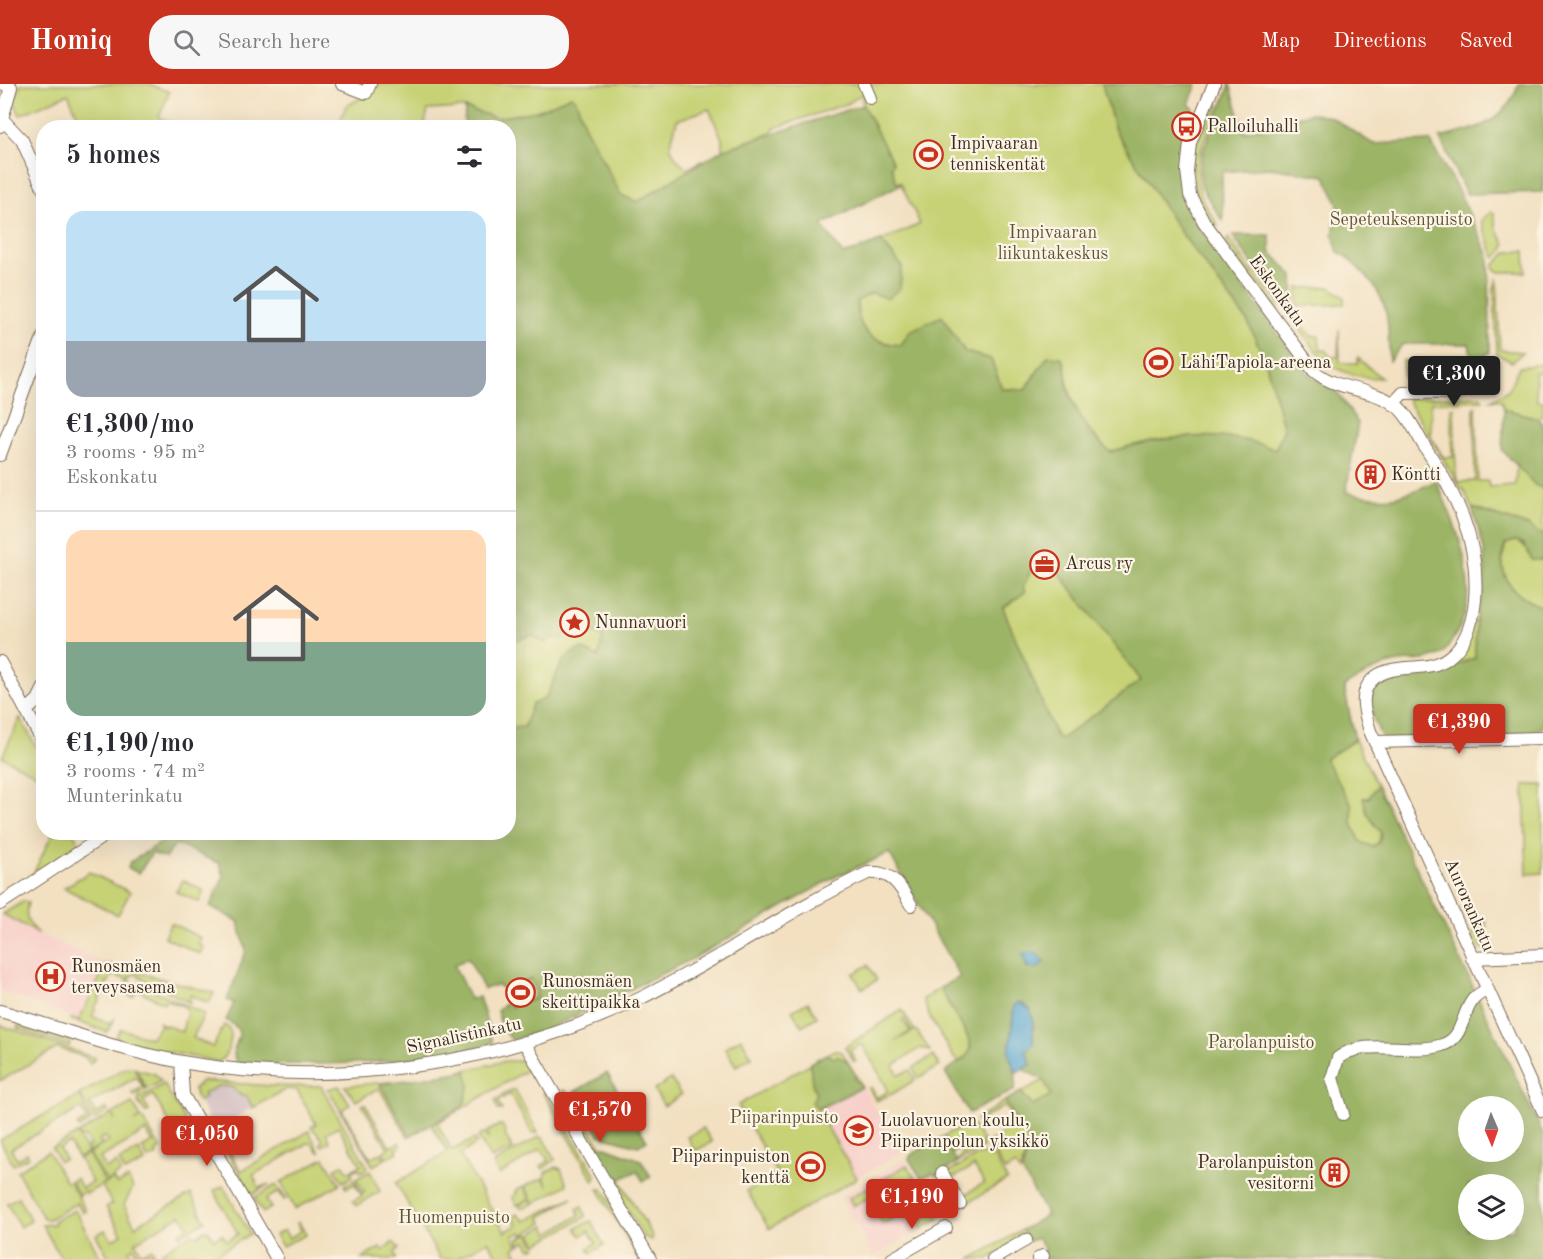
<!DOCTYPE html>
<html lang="en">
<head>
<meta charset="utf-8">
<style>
  body { margin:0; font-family:"Old Standard TT",serif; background:#f7f7f7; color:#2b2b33; height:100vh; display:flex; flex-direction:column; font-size:22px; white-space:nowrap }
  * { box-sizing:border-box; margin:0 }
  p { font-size:20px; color:#7c7c81 }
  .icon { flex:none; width:33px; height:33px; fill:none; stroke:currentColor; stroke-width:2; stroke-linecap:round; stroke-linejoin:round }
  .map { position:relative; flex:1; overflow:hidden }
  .side { position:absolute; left:36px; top:36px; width:480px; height:720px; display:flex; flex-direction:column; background:#fff; border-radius:24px; box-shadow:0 6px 24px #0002 }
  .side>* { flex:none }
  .needle { width:39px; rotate:178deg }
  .buttons { position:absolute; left:1458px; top:1012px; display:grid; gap:12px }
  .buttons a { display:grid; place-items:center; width:66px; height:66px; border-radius:50%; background:#fff; box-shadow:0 6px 24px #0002; font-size:30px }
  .price { position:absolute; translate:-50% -51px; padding:0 14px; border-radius:6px; background:#c8321e; color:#fff; font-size:20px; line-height:39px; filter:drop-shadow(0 2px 3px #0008) }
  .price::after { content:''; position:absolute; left:50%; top:36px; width:18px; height:14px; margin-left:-9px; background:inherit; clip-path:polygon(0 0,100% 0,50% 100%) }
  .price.on { background:#222; color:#fff }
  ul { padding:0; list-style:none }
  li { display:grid; align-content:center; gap:12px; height:318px; padding:0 30px }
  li+li { border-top:2px solid #e1e1e2 }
  li span { display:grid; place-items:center; height:186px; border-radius:18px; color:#555 }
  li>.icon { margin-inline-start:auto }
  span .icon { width:108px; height:108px; fill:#fffc; stroke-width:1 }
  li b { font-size:26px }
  h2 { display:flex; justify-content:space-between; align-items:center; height:72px; padding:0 30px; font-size:26px }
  header { display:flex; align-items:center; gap:36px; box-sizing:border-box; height:84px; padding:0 30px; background:#c8321e; color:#fff }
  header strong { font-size:28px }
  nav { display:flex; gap:33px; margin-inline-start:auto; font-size:21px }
  .search { width:420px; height:54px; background:#f7f7f7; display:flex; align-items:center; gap:15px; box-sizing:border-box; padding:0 21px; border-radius:24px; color:#7c7c81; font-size:22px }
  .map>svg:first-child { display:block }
</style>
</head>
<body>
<header>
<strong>Homiq</strong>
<div class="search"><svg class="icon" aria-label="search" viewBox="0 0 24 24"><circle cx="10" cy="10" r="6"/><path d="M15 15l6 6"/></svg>Search here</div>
<nav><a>Map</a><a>Directions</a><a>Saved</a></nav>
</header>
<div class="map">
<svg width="1543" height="1175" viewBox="0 0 1543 1175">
  <rect width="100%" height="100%" fill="#fcf5e5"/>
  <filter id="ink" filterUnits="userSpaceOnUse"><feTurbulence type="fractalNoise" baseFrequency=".0167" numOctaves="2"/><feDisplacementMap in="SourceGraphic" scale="12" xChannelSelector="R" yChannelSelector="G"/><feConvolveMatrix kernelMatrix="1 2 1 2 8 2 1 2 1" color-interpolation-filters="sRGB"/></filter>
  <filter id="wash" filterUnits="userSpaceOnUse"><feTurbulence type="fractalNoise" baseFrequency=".008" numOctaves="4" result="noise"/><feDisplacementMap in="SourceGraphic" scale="24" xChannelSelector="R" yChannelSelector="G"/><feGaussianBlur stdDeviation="1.35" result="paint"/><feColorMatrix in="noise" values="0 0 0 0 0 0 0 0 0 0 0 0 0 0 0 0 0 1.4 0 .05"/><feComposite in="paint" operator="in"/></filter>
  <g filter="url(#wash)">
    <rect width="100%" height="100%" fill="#f2e0c1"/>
    <!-- built -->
    <g fill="#f7d0c9">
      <path d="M 3,830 L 39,850 L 107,880 L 79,936 L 0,906 L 0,832 Z"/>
      <path d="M 861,1000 L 901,1069 L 857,1094 L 817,1026 Z"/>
      <path d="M 904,1075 L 939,1135 L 874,1172 L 840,1112 Z"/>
    </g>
    <!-- industrial -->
    <path fill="#d2bec1" d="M 205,996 L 272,1002 L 271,1013 L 215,1045 L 194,1009 L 195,1000 Z"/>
    <!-- green -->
    <g fill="#c6d274" stroke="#807e49" stroke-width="1.5">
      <path d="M 21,0 L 149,0 L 169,8 L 159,33 L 178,43 L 83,43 L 68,10 L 20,31 L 14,17 Z"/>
      <path d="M 370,0 L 1102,0 L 1115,46 L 1179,146 L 1248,238 L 1266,279 L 1284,345 L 1275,366 C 1228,344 1158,352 1110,368 C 1083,344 1067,316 1065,280 L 1048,272 L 1025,306 L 1002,305 L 991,275 L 965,268 L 942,232 L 910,247 L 901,261 C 872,259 857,248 857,217 L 872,209 L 900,204 L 902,182 L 881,157 L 920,140 L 900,98 L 896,99 L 890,81 L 893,79 L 863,21 L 861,10 L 849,19 L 774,44 L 771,49 L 722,66 L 722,55 L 709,25 L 677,36 L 670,62 L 676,74 L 687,85 L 703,76 L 508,293 L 508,66 L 636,121 L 658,104 L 637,118 L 621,111 L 585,43 L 576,16 L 571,12 L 537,27 L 496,34 L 465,24 L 428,26 L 424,43 L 337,44 L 346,22 L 365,12 Z"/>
      <path d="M 1215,19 L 1219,21 C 1205,52 1189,82 1203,117 C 1207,126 1214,133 1218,142 C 1192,135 1190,82 1195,62 C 1199,47 1208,32 1215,19 Z"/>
      <path d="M 1491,128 L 1494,129 L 1496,144 L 1505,160 L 1503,166 L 1495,174 L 1481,136 Z"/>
      <path d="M 1228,154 L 1277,221 L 1279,225 L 1274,225 L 1226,159 Z"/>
      <path d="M 1525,167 L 1526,188 L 1499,188 L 1494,185 L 1494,181 L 1508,168 Z"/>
      <path d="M 1497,194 L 1500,266 L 1523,268 L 1512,278 L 1497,270 L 1494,205 Z"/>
      <path d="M 1330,203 L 1344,213 L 1344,220 L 1298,222 L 1298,204 Z"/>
      <path d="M 1299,231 L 1301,239 L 1312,252 L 1319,252 L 1320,266 L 1325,266 L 1331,273 L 1338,273 L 1339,245 L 1340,279 L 1358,279 L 1358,274 L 1381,294 C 1332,294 1319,272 1292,234 Z"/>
      <path d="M 1403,277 L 1409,277 L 1409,281 L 1458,280 L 1458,285 L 1468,285 L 1458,293 L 1404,294 Z"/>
      <path d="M 1543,280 L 1543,289 L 1535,288 L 1537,317 L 1543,317 L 1543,330 L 1538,334 L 1504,325 L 1501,316 L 1491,316 L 1508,306 L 1519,283 Z"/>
      <path d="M 1481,312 L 1483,316 L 1431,318 L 1431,353 L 1443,373 L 1453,373 L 1451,324 L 1454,324 L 1456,391 L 1458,398 L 1475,397 L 1474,323 L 1476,323 L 1478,397 L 1488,397 L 1489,403 L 1515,401 L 1517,379 L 1535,401 L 1543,405 L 1543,452 L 1528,442 L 1472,424 L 1463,405 L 1461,405 L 1408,317 L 1408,314 Z"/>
      <path d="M 1515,457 C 1527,460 1531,473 1543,476 L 1543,523 C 1514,513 1495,492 1506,460 Z"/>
      <path d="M 1047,473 L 1141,596 L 1061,655 L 1056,652 L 1003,524 L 1025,508 L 1023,503 L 1032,484 Z"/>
      <path d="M 594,529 L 614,560 L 527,650 L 509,651 L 509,554 Z"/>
      <path d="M 1476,535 L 1475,574 L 1434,587 L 1444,583 Z"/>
      <path d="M 20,634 L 43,675 L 43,694 L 2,673 Z"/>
      <path d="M 1355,656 L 1377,701 L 1369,714 L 1364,714 L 1367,729 L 1381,749 L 1379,758 L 1373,763 L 1361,758 L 1352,740 L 1325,675 Z"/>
      <path d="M 1524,701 L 1543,701 L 1543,789 L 1527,790 Z"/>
      <path d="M 53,749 L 73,749 L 79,758 L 77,763 L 33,790 Z"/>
      <path d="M 89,788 L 130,808 L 118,831 L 64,804 Z"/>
      <path d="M 183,796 L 204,807 L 199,818 L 176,808 Z"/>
      <path d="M 24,817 L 28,819 C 24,832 28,841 39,850 L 3,830 Z"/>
      <path d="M 1486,836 L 1487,865 C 1477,865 1474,858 1471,850 L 1480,845 Z"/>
      <path d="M 171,839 L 201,854 L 198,860 L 203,863 L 200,870 L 164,853 Z"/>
      <path d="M 107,880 L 214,909 L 209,919 L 190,911 L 190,919 L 169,908 L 172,903 L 169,901 L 168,907 L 158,902 L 163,903 L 165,899 L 159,897 L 156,902 L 135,890 L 129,893 L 132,898 L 126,910 L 123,908 L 129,896 L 112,891 L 108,899 L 106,898 L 105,906 L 102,905 L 101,913 L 99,913 L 100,917 L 94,923 L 96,924 L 92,932 L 110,940 L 115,934 L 107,948 L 70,935 L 79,936 Z"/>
      <path d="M 868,881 L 877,896 L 862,905 L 853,890 Z"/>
      <path d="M 530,896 L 535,914 L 512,921 L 506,904 Z"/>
      <path d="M 136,899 L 167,912 L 164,919 L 140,907 L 136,908 L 133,913 L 129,912 Z"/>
      <path d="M 943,902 C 941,924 977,947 969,969 L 959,978 L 954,974 L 929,932 L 923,915 Z"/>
      <path d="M 170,914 L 204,930 L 193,954 L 213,963 L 224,941 L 229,944 C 234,954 228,971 219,978 L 119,958 L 116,952 L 121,945 L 150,954 L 159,943 L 159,938 L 164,943 L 166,941 L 182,948 L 187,927 L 184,922 L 168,917 Z"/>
      <path d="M 808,918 L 817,933 L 802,942 L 792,927 Z"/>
      <path d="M 902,926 L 914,945 L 911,947 L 905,935 L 902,936 L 910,947 L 895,957 L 916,946 L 930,967 L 920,964 L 893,982 L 899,991 L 910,986 L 915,996 L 894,1009 L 876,1017 L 869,1004 L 871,1003 L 877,1014 L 887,1008 L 886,1002 L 862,960 L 850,966 L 856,977 L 854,978 L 845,963 Z"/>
      <path d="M 0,941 L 95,974 L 90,980 L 85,973 L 57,964 L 0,997 Z"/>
      <path d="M 18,941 L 71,957 L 69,962 L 66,961 L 17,944 Z"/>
      <path d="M 741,954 L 752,973 L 736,982 L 725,964 Z"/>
      <path d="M 834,966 L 842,968 L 861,1000 L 817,1026 L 857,1094 L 769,1145 L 747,1107 L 777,1089 L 738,1021 Z"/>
      <path d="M 933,972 L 940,982 L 918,994 L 913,984 Z"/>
      <path d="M 506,977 L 525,977 L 529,985 L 437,1039 L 452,1066 L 475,1055 L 477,1059 L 460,1071 L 505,1148 L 517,1141 L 513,1133 L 517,1130 L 525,1137 L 573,1113 L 540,1133 L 543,1139 L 523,1151 L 521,1148 L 513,1152 L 517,1160 L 520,1158 L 518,1155 L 529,1149 L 536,1163 L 531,1165 L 526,1157 L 514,1164 L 520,1175 L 499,1175 L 488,1157 L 456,1175 L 440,1175 L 396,1099 L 448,1068 L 431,1040 L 408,1053 L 379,1004 L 356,1017 L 345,1002 L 430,994 Z"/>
      <path d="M 127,983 L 134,984 L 146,1006 L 134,1012 L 132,1009 L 143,1003 L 137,993 L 90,1019 L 96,1030 L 106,1024 L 108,1027 L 95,1036 L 80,1010 Z"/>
      <path d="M 136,985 L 155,990 L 161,997 L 147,1005 Z"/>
      <path d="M 671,995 L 681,1011 L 664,1022 L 654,1006 Z"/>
      <path d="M 1044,996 L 1051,1011 L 1033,1022 L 1021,1008 Z"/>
      <path d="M 202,997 L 272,1002 L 321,1002 L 368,1084 L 360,1088 L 358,1084 L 351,1088 L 353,1092 L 343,1098 L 335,1085 L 343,1080 L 348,1088 L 361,1081 L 338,1042 L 326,1049 L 330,1058 L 322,1062 L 320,1059 L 323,1056 L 311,1043 L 316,1040 L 297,1006 L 286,1005 L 253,1024 L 246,1011 L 241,1012 L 232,1003 L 218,1002 L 203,1010 L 205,1014 L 198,1017 L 194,1005 Z"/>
      <path d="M 164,1000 L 192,1049 L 181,1058 L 153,1011 L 143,1017 L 149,1027 L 146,1029 L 138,1018 L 139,1014 Z"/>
      <path d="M 339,1002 L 350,1020 L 342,1026 L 370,1074 L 381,1069 L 385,1075 L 373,1082 L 328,1005 Z"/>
      <path d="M 511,1006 L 515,1006 L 538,1049 L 532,1049 L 510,1010 L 498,1017 L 502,1026 L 498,1026 L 495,1016 Z"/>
      <path d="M 563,1006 L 566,1007 L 600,1061 L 594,1064 Z"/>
      <path d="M 545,1008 L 596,1091 L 594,1097 L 543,1009 Z"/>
      <path d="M 79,1011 L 91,1037 L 79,1044 L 77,1041 L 87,1035 L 81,1024 L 11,1065 L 17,1075 L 27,1069 L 29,1073 L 13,1081 L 0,1056 Z"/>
      <path d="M 1005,1017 L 1029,1058 L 1020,1088 L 1015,1081 L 1005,1087 L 988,1058 L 1013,1044 L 1012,1041 L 1015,1039 L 1005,1022 L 977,1038 L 976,1036 Z"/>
      <path d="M 132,1019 L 141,1033 L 134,1038 L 142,1034 L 161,1065 L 156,1068 L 157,1071 L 148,1075 L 142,1064 L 153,1058 L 146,1047 L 100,1074 L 106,1085 L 116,1079 L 121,1088 L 107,1098 L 89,1069 L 109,1057 L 104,1053 L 99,1056 L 102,1061 L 89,1068 L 86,1064 L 90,1062 L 85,1053 L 81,1054 L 78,1050 L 111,1030 L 115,1036 L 112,1030 Z"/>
      <path d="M 365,1020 L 390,1063 L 399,1058 L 401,1062 L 396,1065 L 398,1068 L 387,1074 L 383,1068 L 388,1064 L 362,1021 Z"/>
      <path d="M 970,1038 L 984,1058 L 981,1060 L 984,1063 L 958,1078 L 956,1076 L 963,1071 L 960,1066 L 953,1069 L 944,1052 Z"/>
      <path d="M 499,1041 L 502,1041 L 506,1048 L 505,1051 L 513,1065 L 491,1075 L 478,1053 L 484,1049 L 488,1054 L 487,1048 Z"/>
      <path d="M 703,1044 L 712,1058 L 695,1067 L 687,1053 Z"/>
      <path d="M 309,1047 L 320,1069 L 310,1058 L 253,1091 L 259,1104 L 269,1100 L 252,1111 L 219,1054 L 221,1053 L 241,1087 Z"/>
      <path d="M 77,1050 L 88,1069 L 78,1074 L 69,1059 L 59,1065 L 65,1075 L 59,1077 L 52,1064 Z"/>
      <path d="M 539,1053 L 543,1054 L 555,1076 L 543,1085 L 541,1082 L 549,1077 L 541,1065 L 499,1091 L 494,1082 L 495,1078 Z"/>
      <path d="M 139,1066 L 145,1078 L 125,1088 L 119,1077 Z"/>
      <path d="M 48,1067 L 66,1099 L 69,1097 L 86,1127 L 83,1128 L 77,1119 L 49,1135 L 44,1135 L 17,1087 Z"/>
      <path d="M 88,1070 L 105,1099 L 86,1110 L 84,1107 L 79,1111 L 71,1097 L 76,1094 L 82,1104 L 92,1098 L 79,1075 Z"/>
      <path d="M 980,1070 L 987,1070 L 990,1074 L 994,1072 L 1007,1096 L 962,1122 L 958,1115 L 984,1099 L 974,1082 L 955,1093 L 947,1089 Z"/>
      <path d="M 324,1074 L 340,1100 L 295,1125 L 281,1098 Z"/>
      <path d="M 907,1081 L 939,1135 L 922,1145 L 919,1140 L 924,1137 L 915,1121 L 883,1140 L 868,1114 L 853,1122 L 849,1114 Z"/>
      <path d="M 556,1083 L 561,1085 L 567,1101 L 534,1119 L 525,1102 L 543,1094 L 548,1102 L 544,1093 L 545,1089 Z"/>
      <path d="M 370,1087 L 380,1107 L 356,1122 L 353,1117 L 362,1112 L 355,1100 L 346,1104 L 344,1101 L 354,1096 L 362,1109 L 365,1108 L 356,1095 Z"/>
      <path d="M 128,1094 L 133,1104 L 124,1121 L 135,1142 L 191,1110 L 205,1137 L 180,1152 L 179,1149 L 189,1143 L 181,1131 L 135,1158 L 142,1170 L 152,1164 L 154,1168 L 140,1175 L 133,1163 L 129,1166 L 132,1172 L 136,1170 L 139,1175 L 110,1175 L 96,1151 L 105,1146 L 112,1156 L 122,1150 L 106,1123 L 112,1120 L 102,1102 L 113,1095 L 117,1101 Z"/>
      <path d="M 620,1096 L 653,1153 L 652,1156 L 644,1153 L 613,1099 Z"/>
      <path d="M 276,1101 L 286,1115 L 284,1116 L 279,1108 L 266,1115 L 271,1124 L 263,1129 L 254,1114 Z"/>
      <path d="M 223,1102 L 250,1150 L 208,1175 L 199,1175 L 194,1167 L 190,1170 L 193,1175 L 156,1175 L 163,1171 L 161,1168 L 191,1150 L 198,1152 L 204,1146 L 209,1147 L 214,1155 L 222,1150 L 227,1157 L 238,1150 L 214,1107 Z"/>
      <path d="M 523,1103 L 533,1120 L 522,1124 L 519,1122 L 529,1115 L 517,1121 L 512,1113 L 517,1109 L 515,1107 Z"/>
      <path d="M 598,1105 L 603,1105 L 644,1175 L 639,1175 Z"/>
      <path d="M 18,1113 L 31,1137 L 20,1143 L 7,1119 Z"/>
      <path d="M 582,1122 L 586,1133 L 537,1160 L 531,1150 L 545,1142 L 549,1149 L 580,1131 L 577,1125 Z"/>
      <path d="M 75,1126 L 100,1173 L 104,1175 L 62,1175 L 42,1141 L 54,1140 L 53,1137 Z"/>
      <path d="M 591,1137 L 604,1161 L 591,1169 L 588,1164 L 596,1159 L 589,1147 L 581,1152 L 576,1144 Z"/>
      <path d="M 299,1138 L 306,1151 L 282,1162 L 275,1151 L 284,1146 L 289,1154 L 301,1147 L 297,1139 Z"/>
      <path d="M 1022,1146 L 1025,1151 L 989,1175 L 971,1175 Z"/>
      <path d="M 393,1158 L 399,1164 L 395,1168 L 396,1175 L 361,1175 L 380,1164 L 383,1167 Z"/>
    </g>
    <!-- forest -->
    <g fill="#9cb466" stroke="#6c6f42" stroke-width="1.5" fill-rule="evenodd">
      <path d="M 1102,0 L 1197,0 L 1189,20 L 1194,25 L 1187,38 L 1185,38 L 1181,49 L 1184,51 C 1178,84 1180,102 1193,134 L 1300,280 L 1312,293 L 1337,308 L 1358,339 L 1346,408 C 1387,418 1398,415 1436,397 C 1456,440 1484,506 1456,550 C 1452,556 1448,565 1443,569 C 1427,579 1411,575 1394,579 C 1376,583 1359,594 1344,603 L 1355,656 L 1325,675 L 1352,721 L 1352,740 L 1361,758 L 1373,763 L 1379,758 L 1381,749 L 1367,729 L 1363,714 L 1369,714 L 1377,701 L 1543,1050 L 1543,1175 L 1043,1175 L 1037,1172 L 1045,1166 L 1038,1154 L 1029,1157 L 1022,1146 L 1047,1131 L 1022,1087 L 1029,1058 L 1005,1017 L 1021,1008 L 1033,1022 L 1051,1011 L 1044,996 L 1022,985 L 1031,981 L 1026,966 L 1033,960 C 1032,945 1036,928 1022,919 L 1014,923 L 1009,971 L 1016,988 L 1015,1006 L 969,1029 L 945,988 L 966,973 L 971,965 L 967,951 L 942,908 L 943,902 L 960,893 L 889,769 L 835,793 L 694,874 L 546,946 L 512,956 L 502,945 L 497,927 L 508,917 L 511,923 L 538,914 L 532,895 L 503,905 L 497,901 L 484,905 L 468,874 L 454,881 L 470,915 L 479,913 L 493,959 C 408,982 324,981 237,980 C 225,959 255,951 226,936 L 234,919 L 227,916 L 246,867 L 238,837 L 210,823 L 224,792 L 219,779 L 176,760 L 165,774 L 152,769 L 139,789 L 128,784 L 130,778 L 176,749 L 508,748 L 509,644 L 524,643 L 532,620 C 536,618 543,617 545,614 C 557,597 558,570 582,565 L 598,573 L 603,553 C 592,546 585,550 574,554 L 566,547 L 563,555 L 552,554 L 545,559 L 532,551 L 509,559 L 508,44 L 464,43 L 465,24 L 496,34 L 537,27 L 571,12 L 576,16 L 585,43 L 621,111 L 637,118 L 722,66 L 863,21 L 893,79 L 891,81 L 896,98 L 901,100 L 822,141 L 843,171 L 881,157 L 902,182 L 900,204 L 887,215 L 872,209 L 857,217 C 857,248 872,259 901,261 L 910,247 L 942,232 L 965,268 L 991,275 L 1002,305 L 1025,306 L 1048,272 L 1061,273 C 1067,282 1065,290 1067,300 C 1072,327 1090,350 1110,368 C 1158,352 1228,344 1275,366 L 1284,345 L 1266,279 L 1248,238 L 1179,146 L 1115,46 ZM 1047,473 L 1141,596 L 1061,655 L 1056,652 L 1003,524 L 1025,508 L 1023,503 L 1032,484 ZM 1468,1023 L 1514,1023 L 1514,1068 L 1468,1068 ZM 1468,1101 L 1514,1101 L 1514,1146 L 1468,1146 Z"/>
      <path d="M 1230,0 L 1244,48 L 1310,29 L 1331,33 L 1373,60 L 1430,57 L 1460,110 L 1489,172 L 1490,268 L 1473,279 L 1469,260 L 1403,260 L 1389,277 C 1388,236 1391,216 1360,186 C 1353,179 1348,172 1338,168 L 1333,151 L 1338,120 L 1325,92 L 1269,84 L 1222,88 L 1223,138 C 1217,127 1206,114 1202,102 C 1193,68 1221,31 1230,0 Z"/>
      <path d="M 1519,0 L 1543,0 L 1543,108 L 1466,110 L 1440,54 C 1476,45 1504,40 1519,0 Z"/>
      <path d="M 1232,151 L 1270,151 L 1270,167 L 1293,192 L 1294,222 L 1282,221 Z"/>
      <path d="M 1504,325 L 1538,334 L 1543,340 L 1543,405 L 1535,401 L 1502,366 Z"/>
      <path d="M 1472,424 L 1528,442 L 1543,452 L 1543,476 L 1532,476 L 1523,459 L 1515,457 L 1505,460 C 1495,492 1514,514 1543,523 L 1543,643 L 1528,650 L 1383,656 C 1351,591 1384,598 1434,587 C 1448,584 1462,579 1475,574 L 1476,535 L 1485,497 L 1484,465 Z"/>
      <path d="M 826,970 L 833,974 L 837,972 L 847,977 L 856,991 L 854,994 L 862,1003 L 818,1025 L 812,1018 L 816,1010 L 812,999 L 810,979 Z"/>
      <path d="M 466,987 L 470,1001 L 463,1023 L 410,1052 L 380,1000 Z"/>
      <path d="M 607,989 L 647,1057 L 638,1062 L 599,1051 L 574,1008 Z"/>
      <path d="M 942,1053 L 957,1079 L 936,1092 L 933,1089 L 921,1094 L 909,1075 L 911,1071 Z"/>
      <path d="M 600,1061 L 641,1076 L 651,1093 L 643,1097 L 637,1087 L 613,1099 L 594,1064 Z"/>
      <path d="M 940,1095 L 959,1120 L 952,1124 L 950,1121 L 941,1130 L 928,1107 L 929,1103 Z"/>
    </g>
    <!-- water -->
    <g fill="#56a4cf" stroke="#486776" stroke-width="1.5">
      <path d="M 1034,868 L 1045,877 L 1037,885 L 1027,883 L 1022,870 Z"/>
      <path d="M 1018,918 L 1030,925 L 1033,935 L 1033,960 L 1026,966 L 1031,981 L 1016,988 L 1009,971 L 1014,923 Z"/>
    </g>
  </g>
  <g filter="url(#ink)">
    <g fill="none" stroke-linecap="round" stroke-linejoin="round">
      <defs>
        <g id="minor">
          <path d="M 342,0 L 366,9 L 370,0"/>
          <path d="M 864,0 L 870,14"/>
          <path d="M 1214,0 L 1190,59 L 1187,87 L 1190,111 L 1204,138 L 1314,287 C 1339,308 1372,303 1397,322 C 1408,331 1416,348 1423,360 C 1455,409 1480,455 1475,516 C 1473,537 1467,559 1449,573 C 1427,591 1392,576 1372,596 C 1358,610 1365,630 1370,647 L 1543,1027"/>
          <path d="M 4,37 L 22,56 L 44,106"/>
          <path d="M 0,42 L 11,3 L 3,0"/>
          <path d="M 1393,320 L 1403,309 C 1432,307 1470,315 1492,293"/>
          <path d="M 0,371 L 44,251"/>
          <path d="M 0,578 L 44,660"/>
          <path d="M 26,627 L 38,616 L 44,604"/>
          <path d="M 1375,658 L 1543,654"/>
          <path d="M 0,820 L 110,748"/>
          <path d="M 1472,874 L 1543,871"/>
          <path d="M 0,927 C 61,944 120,967 182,978 C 335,1005 497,982 637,916 C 716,878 788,826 868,789 C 892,787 900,801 911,821"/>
          <path d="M 524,958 L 650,1175"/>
          <path d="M 181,978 L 183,1011 L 277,1175"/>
          <path d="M 1343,1030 L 1332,994 L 1338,974 C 1366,952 1410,972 1442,961 C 1463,955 1461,932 1472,917 C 1475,912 1481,909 1486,906"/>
          <path d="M 942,1089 L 960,1120"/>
          <path d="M 892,1175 L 946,1144"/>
          <path d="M 993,1175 L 1026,1156"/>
          <path d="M 1038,1175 L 1043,1172"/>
        </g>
      </defs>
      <!-- minor casing -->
      <use href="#minor" stroke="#7b6a57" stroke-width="14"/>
      <!-- minor -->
      <use href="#minor" stroke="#fff" stroke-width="12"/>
    </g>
  </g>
  <!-- icons -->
  <defs>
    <symbol id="bus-ring" viewBox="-11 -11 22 22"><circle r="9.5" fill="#fcf5e5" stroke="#c8321e" stroke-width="1.5"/><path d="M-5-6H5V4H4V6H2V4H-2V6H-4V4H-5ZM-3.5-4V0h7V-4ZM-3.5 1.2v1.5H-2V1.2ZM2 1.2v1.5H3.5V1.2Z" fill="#c8321e"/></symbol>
    <symbol id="stadium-ring" viewBox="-11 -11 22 22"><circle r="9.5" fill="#fcf5e5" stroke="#c8321e" stroke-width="1.5"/><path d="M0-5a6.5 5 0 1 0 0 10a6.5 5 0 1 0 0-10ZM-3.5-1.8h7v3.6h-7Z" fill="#c8321e"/></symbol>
    <symbol id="building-ring" viewBox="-11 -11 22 22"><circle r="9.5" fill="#fcf5e5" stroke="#c8321e" stroke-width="1.5"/><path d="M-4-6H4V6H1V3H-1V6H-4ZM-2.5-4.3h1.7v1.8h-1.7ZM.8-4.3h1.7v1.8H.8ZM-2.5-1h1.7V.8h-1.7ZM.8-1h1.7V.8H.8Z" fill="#c8321e"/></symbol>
    <symbol id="office-ring" viewBox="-11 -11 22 22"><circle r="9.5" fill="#fcf5e5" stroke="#c8321e" stroke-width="1.5"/><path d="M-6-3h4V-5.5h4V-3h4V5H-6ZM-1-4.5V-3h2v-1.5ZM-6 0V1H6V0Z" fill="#c8321e"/></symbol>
    <symbol id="sight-ring" viewBox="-11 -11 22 22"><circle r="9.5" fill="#fcf5e5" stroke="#c8321e" stroke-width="1.5"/><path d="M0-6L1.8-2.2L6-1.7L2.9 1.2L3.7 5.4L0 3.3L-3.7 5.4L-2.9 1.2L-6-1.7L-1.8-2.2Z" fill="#c8321e"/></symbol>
    <symbol id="hospital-ring" viewBox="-11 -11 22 22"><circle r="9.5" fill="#fcf5e5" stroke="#c8321e" stroke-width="1.5"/><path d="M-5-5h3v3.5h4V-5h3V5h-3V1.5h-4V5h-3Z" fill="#c8321e"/></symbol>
    <symbol id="school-ring" viewBox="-11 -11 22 22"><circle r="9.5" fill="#fcf5e5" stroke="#c8321e" stroke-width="1.5"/><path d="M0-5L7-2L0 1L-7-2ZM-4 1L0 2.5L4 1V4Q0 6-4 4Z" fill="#c8321e"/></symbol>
  </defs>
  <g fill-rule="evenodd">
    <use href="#bus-ring" x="1170" y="26" width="33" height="33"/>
    <use href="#stadium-ring" x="912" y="54" width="33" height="33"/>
    <use href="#stadium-ring" x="1142" y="262" width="33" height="33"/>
    <use href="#building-ring" x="1354" y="374" width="33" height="33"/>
    <use href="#office-ring" x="1028" y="464" width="33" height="33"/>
    <use href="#sight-ring" x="558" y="522" width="33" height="33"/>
    <use href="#hospital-ring" x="34" y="876" width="33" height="33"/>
    <use href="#stadium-ring" x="504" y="892" width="33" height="33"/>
    <use href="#school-ring" x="842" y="1030" width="33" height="33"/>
    <use href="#stadium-ring" x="794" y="1066" width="33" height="33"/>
    <use href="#building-ring" x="1318" y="1072" width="33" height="33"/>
  </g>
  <g text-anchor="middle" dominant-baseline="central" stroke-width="4.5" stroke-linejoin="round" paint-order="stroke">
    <!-- poi labels -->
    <g font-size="18" fill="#3b2a1e" stroke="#fcf5e5" text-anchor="start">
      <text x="1207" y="43">Palloiluhalli</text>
      <text x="950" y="60">Impivaaran<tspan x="950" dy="21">tenniskentät</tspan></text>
      <text x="1180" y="279">LähiTapiola-areena</text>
      <text x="1391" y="391">Köntti</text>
      <text x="1065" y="480">Arcus ry</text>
      <text x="595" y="539">Nunnavuori</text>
      <text x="71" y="883">Runosmäen<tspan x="71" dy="21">terveysasema</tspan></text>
      <text x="542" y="898">Runosmäen<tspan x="542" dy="21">skeittipaikka</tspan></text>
      <text x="880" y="1037">Luolavuoren koulu,<tspan x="880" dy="21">Piiparinpolun yksikkö</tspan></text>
      <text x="790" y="1073" text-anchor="end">Piiparinpuiston<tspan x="790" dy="21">kenttä</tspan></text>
      <text x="1314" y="1079" text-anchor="end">Parolanpuiston<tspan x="1314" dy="21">vesitorni</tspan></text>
    </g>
    <!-- park labels -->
    <g font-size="18" fill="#5e5434" stroke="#fcf5e5">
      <text x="1401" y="136">Sepeteuksenpuisto</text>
      <text x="1053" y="149">Impivaaran<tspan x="1053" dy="21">liikuntakeskus</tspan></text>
      <text x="1261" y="959">Parolanpuisto</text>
      <text x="784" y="1034">Piiparinpuisto</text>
      <text x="454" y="1134">Huomenpuisto</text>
    </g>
    <!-- street labels -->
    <g font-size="18" fill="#3b2a1e" stroke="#fcf5e5">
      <text transform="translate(1277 207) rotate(54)">Eskonkatu</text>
      <text transform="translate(1469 821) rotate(66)">Aurorankatu</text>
      <text transform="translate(464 952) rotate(-12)">Signalistinkatu</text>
    </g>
  </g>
</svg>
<div class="buttons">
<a><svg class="needle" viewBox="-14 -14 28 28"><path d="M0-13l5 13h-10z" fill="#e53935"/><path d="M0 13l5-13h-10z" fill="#7c7c81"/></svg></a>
<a><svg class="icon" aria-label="layers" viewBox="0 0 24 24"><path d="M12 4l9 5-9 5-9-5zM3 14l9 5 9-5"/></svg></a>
</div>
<b class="price on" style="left:1454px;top:323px">€1,300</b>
<b class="price" style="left:1459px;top:671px">€1,390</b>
<b class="price" style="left:600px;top:1059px">€1,570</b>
<b class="price" style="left:207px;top:1083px">€1,050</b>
<b class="price" style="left:912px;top:1146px">€1,190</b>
<section class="side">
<h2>5 homes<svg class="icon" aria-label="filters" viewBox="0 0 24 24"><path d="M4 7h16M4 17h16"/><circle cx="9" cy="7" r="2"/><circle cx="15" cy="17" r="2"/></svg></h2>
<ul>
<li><span style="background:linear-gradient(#bfe0f5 70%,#9aa5b1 0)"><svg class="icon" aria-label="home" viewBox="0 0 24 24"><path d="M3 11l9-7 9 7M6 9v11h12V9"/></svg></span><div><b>€1,300/mo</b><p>3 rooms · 95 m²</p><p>Eskonkatu</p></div></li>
<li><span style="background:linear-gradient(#ffd9b3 60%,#7fa58c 0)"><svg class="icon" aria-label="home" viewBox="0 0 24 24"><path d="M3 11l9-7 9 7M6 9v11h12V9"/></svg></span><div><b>€1,190/mo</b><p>3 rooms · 74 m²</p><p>Munterinkatu</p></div></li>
</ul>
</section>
</div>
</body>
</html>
